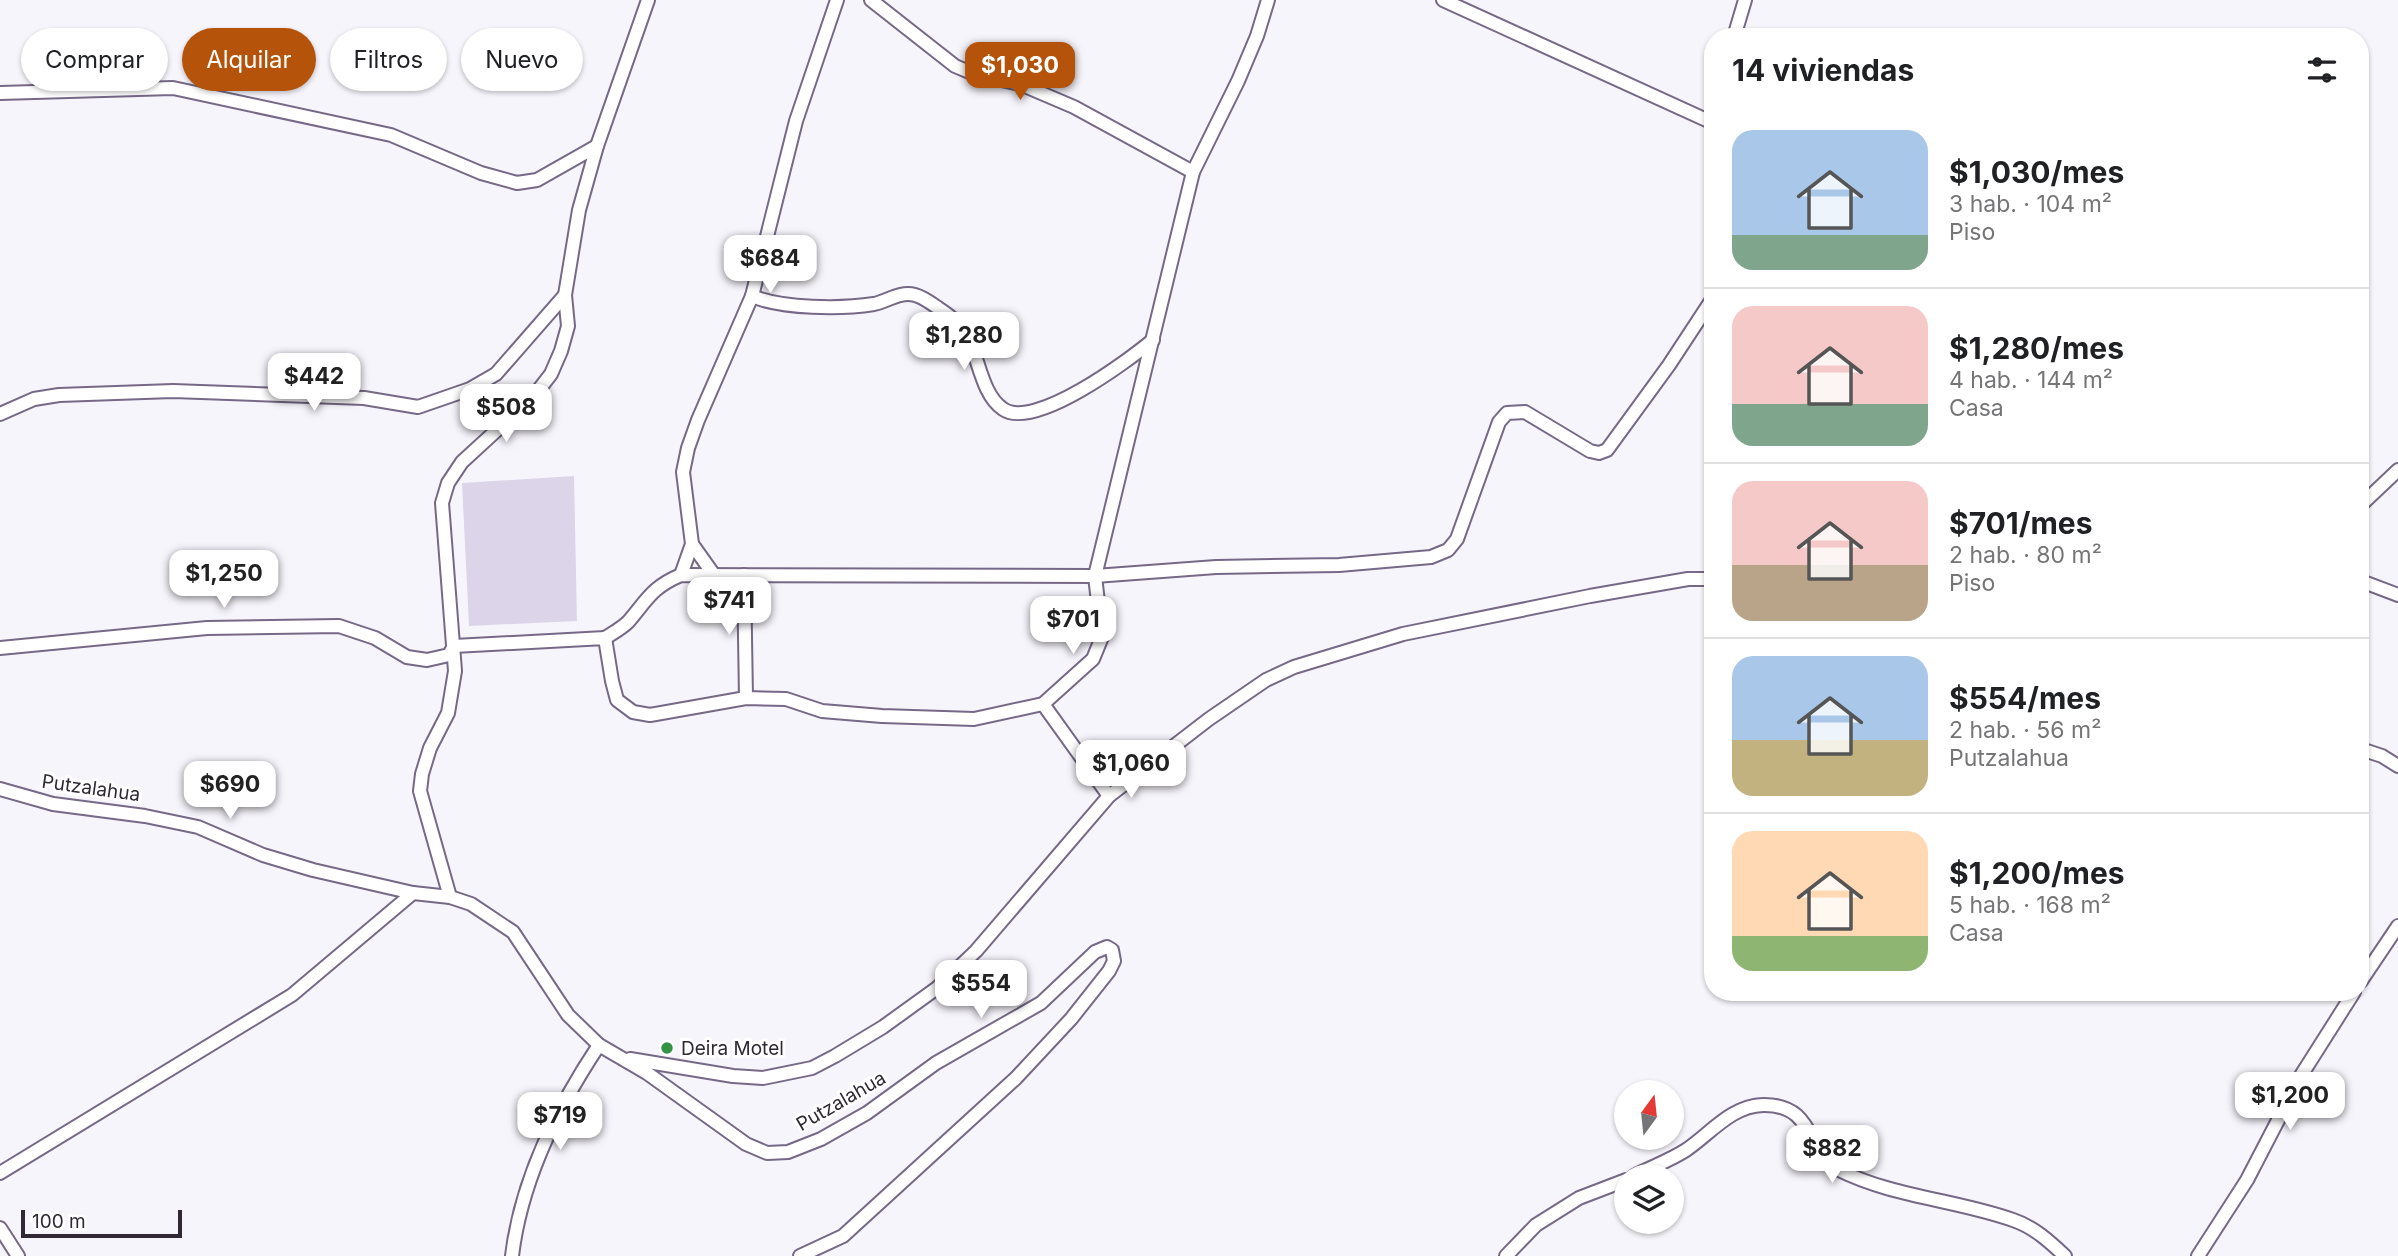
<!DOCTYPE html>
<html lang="es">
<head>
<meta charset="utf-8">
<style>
  body { margin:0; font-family:Inter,sans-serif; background:#f6f6f6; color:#202124; height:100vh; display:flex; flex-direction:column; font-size:26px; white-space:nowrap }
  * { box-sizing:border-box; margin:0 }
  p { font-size:23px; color:#757577 }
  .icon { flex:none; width:38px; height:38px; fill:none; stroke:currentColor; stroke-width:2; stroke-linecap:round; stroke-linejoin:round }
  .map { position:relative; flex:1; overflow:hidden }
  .drawer { position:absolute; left:1704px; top:28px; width:665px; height:973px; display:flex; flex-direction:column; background:#fff; border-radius:28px; box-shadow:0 2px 5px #0004 }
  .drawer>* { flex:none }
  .guide { position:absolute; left:21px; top:28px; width:665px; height:63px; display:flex; gap:14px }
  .needle { width:46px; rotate:15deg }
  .fabs { position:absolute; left:1614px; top:1080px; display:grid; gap:14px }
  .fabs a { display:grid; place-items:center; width:70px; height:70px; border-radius:50%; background:#fff; box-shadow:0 2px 5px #0004; font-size:35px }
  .scale { position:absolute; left:21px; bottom:18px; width:161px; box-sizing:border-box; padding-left:7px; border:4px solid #2e2935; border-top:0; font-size:19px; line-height:24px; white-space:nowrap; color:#2e2935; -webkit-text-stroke:5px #fff; paint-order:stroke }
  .price { position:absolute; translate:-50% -60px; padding:0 16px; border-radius:14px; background:#fff; color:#222; font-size:23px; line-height:46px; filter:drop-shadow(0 2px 4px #0008) }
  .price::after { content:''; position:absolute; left:50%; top:42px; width:21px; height:16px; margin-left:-10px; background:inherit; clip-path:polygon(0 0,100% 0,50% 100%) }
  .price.on { background:#b45309; color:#fff }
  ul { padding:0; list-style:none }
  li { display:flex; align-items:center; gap:21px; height:175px; padding:0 28px }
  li+li { border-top:2px solid #e0e0e0 }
  li span { display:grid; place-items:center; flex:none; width:196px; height:140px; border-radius:21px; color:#555 }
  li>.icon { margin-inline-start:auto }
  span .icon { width:84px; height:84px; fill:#fffc; stroke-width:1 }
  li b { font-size:30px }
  h2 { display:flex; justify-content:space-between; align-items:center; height:84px; padding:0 28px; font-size:30px }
  .chip { padding:0 24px; border-radius:32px; background:#fff; box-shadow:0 2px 5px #0004; font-size:24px; line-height:63px }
  .chip.on { background:#b45309; color:#fff }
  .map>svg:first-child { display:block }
</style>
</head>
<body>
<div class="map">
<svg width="2398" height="1256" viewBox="0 0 2398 1256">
  <rect width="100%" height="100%" fill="#f7f5fc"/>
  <!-- green -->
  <path fill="#dcd4e9" d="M 574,476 L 577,621 L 469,626 L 462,483 Z"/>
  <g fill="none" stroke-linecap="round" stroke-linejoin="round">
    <defs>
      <g id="minor">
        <path d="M 871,0 L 955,66 L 974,74 L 1020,84 L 1074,107 L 1193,172"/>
        <path d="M 1443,0 L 1713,123"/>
        <path d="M 1734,37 L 1745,0"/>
        <path d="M 0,93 L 173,88 L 391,135 L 481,173 L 517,183 L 537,180 L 597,146"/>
        <path d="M 752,296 C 782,309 842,309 874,304 C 888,301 900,291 915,295 C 923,297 931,303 938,308 C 950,316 962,325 968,338 C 979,359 982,395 1003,409 C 1034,431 1129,360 1153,340"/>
        <path d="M 0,414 L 34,399 L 59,395 L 173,391 L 364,398 L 418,407 L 470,389 L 496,374 L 565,295"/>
        <path d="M 2361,505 L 2398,470"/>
        <path d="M 692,544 L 714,575"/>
        <path d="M 681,575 L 692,544 L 683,472 L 688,448 L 698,420 L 752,296 L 796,121 L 837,0"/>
        <path d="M 744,575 L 746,698"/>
        <path d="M 2361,581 L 2398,595"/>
        <path d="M 605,638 C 613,633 622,628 628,622 C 647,600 652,587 681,575 L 1095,576 L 1216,567 L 1339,565 L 1431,557 L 1448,550 L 1457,539 L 1499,422 L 1507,413 L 1525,412 L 1590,451 L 1599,453 L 1607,450 L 1669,365 L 1713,298"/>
        <path d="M 0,648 L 207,628 L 339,626 L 375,638 L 407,657 L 427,660 L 449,655 L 454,646 L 605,638 L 612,681 L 617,700 L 633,712 L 650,715 L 746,698 L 786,699 L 822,711 L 882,716 L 974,719 L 1043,704 L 1093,659 L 1102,637 L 1095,576 L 1193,172 L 1238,81 L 1257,36 L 1268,0"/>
        <path d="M 1043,704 L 1109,796"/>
        <path d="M 2361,749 L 2382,756 L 2398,766"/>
        <path d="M 0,789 L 53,804 L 145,816 L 198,827 L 263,855 L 313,870 L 413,893 L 450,897 L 471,904 L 513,932 L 568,1015 L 599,1045 L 647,1073 L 746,1144 L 767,1153 L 788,1152 L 821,1139 L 867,1113 L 936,1063 L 1041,1003 L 1095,952 L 1107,947 L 1112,950 L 1114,961 L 1109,971 L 1071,1019 L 1016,1078 L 843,1236 L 800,1256"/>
        <path d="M 450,897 L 420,791 L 422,774 L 430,748 L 448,713 L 455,671 L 442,503 L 448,483 L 462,462 L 534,396 L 551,374 L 561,351 L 568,326 L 565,295 L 579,210 L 597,146 L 648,0"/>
        <path d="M 2361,981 L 2398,926"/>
        <path d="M 630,1059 L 733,1076 L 763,1078 L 812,1068 L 835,1056 L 883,1027 L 937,988 L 976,951 L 1109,796 L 1209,719 L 1266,680 L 1294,667 L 1403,634 L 1590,596 L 1688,579 L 1713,579"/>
        <path d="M 0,1173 L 292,995 L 413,893"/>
        <path d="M 1634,1176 C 1651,1167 1671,1160 1686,1150 C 1711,1133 1731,1106 1763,1105 C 1816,1104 1806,1153 1839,1170 C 1893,1197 1957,1200 2013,1220 C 2034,1227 2050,1242 2065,1256"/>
        <path d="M 0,1228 L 18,1256"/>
        <path d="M 512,1256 C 521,1181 557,1108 599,1045"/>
        <path d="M 1506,1256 L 1536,1225 L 1579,1198 L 1626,1180"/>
        <path d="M 2198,1256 L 2247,1180 L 2302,1074 L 2354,992"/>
      </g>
    </defs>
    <!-- minor casing -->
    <use href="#minor" stroke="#756987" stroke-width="16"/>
    <!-- minor -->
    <use href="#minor" stroke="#fff" stroke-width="12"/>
  </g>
  <!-- markers -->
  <circle fill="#349244" stroke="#fff" stroke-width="2.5" cx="667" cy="1048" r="7"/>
  <g text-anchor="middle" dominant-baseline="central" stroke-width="6" stroke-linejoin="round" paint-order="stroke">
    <!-- street labels -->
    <g font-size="19" fill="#2e2935" stroke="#fff">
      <text transform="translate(91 788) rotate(8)">Putzalahua</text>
      <text transform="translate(841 1101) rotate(-30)">Putzalahua</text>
    </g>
    <!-- poi labels -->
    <g font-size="19" fill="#2e2935" stroke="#fff" text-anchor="start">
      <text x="681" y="1048">Deira Motel</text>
    </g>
  </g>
</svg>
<div class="fabs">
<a><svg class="needle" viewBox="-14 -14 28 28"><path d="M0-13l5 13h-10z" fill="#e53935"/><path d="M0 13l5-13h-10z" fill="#757577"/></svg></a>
<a><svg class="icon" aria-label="layers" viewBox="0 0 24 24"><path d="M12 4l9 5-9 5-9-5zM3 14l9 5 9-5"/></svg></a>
</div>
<div class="scale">100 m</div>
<b class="price on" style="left:1020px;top:102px">$1,030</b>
<b class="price" style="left:770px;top:295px">$684</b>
<b class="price" style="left:964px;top:372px">$1,280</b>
<b class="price" style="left:314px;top:413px">$442</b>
<b class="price" style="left:506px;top:444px">$508</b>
<b class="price" style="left:224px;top:610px">$1,250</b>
<b class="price" style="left:729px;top:637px">$741</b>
<b class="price" style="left:1073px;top:656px">$701</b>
<b class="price" style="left:1131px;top:800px">$1,060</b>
<b class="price" style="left:230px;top:821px">$690</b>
<b class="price" style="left:981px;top:1020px">$554</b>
<b class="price" style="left:2290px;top:1132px">$1,200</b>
<b class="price" style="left:560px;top:1152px">$719</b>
<b class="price" style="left:1832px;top:1185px">$882</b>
<div class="guide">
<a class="chip">Comprar</a>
<a class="chip on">Alquilar</a>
<a class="chip">Filtros</a>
<a class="chip">Nuevo</a>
</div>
<section class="drawer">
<h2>14 viviendas<svg class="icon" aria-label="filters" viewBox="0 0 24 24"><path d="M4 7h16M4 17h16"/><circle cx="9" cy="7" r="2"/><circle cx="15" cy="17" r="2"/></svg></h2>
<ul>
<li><span style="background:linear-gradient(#a9c7e8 75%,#7fa58c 0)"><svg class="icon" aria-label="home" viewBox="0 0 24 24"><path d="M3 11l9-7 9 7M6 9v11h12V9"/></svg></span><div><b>$1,030/mes</b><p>3 hab. · 104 m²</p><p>Piso</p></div></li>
<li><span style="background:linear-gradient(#f6c9c9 70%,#7fa58c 0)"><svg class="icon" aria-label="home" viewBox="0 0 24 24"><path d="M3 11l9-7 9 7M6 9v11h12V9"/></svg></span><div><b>$1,280/mes</b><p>4 hab. · 144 m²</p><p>Casa</p></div></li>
<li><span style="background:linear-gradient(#f6c9c9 60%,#b9a48a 0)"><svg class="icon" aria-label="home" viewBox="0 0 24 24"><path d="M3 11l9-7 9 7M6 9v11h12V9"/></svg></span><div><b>$701/mes</b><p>2 hab. · 80 m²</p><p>Piso</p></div></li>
<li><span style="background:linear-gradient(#a9c7e8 60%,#c2b280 0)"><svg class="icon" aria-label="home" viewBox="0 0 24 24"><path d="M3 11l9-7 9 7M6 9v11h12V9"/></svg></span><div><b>$554/mes</b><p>2 hab. · 56 m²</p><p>Putzalahua</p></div></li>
<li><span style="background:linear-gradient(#ffd9b3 75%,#8fb573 0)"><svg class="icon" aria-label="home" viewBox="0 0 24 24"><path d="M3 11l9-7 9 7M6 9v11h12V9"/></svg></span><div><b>$1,200/mes</b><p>5 hab. · 168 m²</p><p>Casa</p></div></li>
</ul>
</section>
</div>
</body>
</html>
